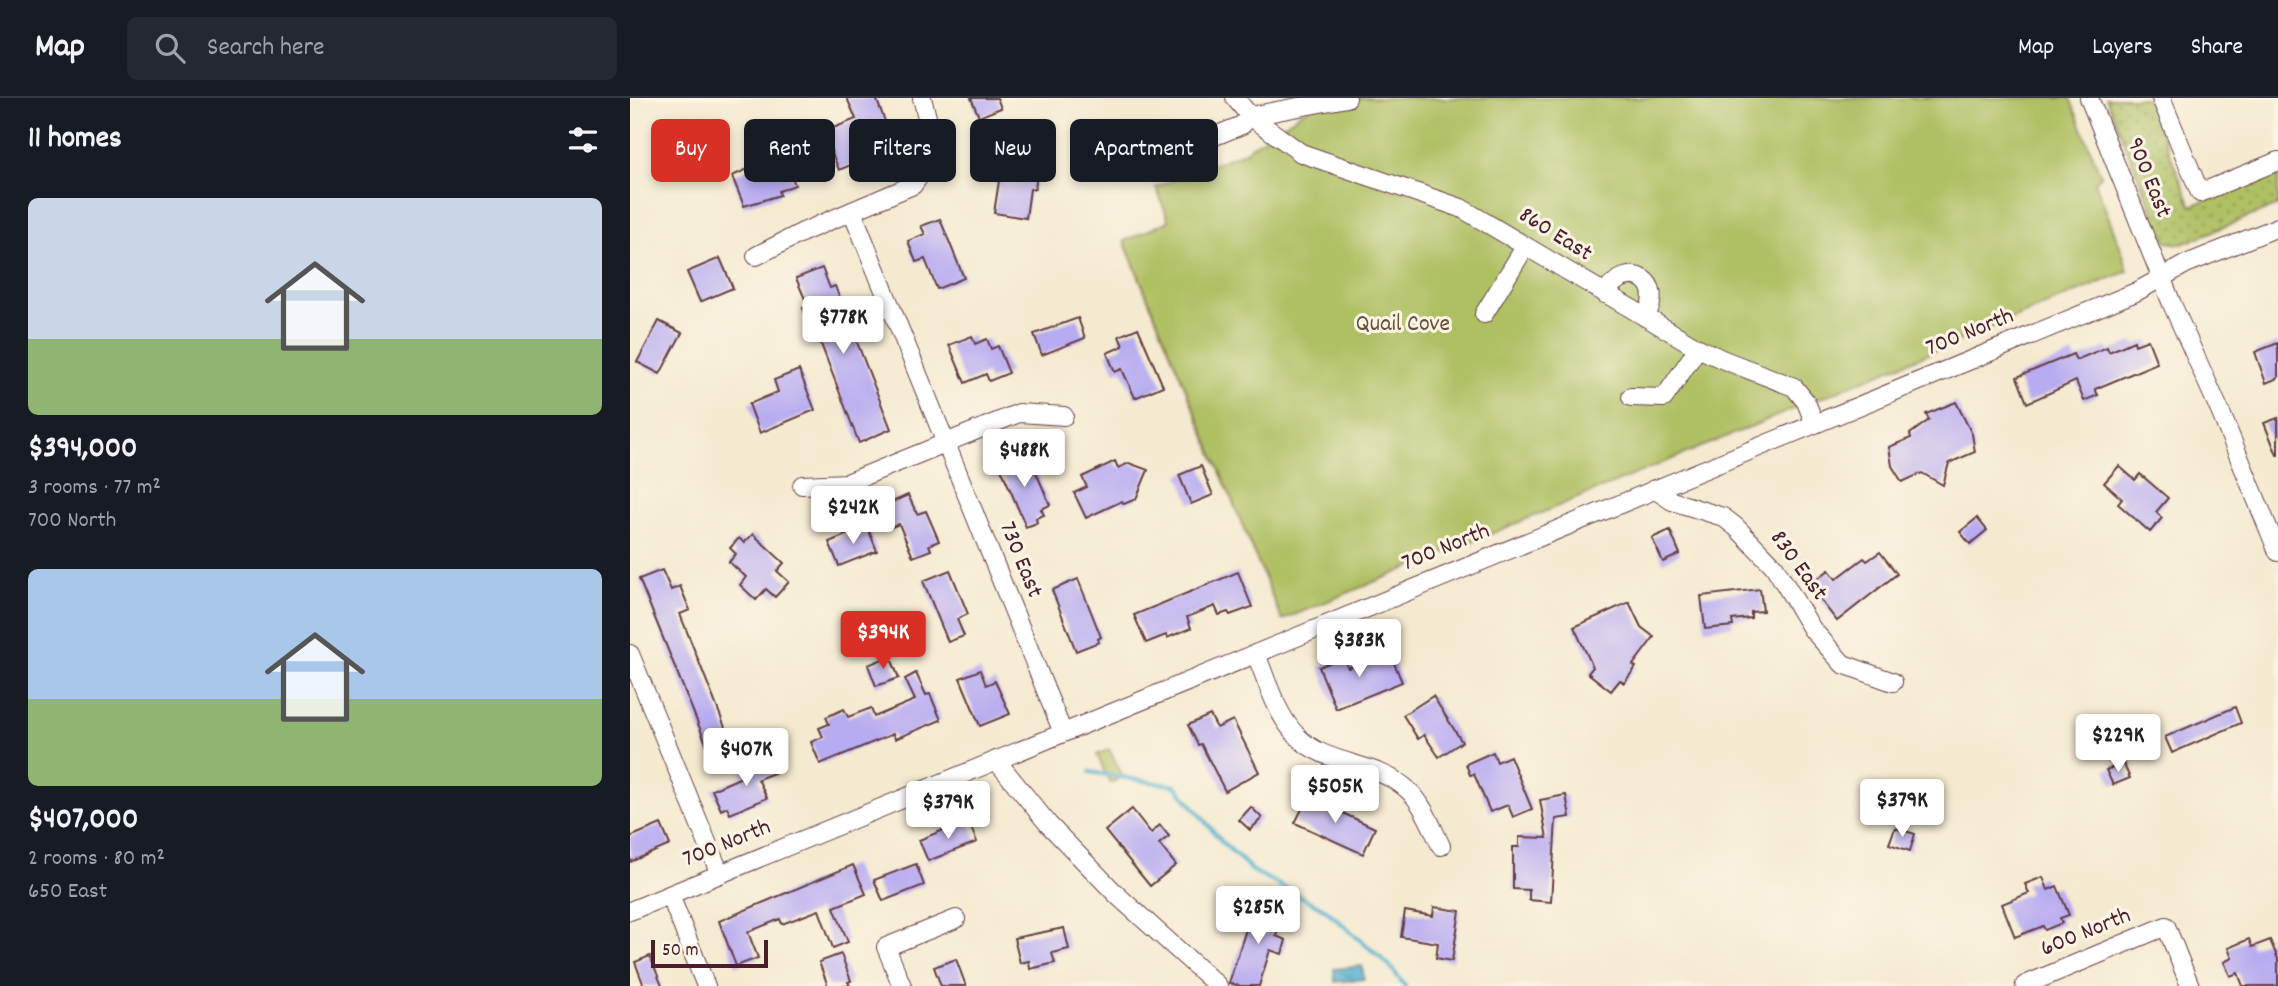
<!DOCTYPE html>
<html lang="en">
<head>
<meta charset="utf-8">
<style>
  body { margin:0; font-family:Dekko,sans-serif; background:#242831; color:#f1f3f6; height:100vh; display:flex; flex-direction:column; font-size:26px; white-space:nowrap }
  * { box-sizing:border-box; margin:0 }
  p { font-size:23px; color:#9ea1a6 }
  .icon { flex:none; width:38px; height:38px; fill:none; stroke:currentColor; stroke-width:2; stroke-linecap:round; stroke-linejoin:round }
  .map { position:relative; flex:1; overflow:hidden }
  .details { display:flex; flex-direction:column; background:#171b24; width:630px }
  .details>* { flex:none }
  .banner { position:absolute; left:21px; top:21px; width:665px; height:63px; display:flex; gap:14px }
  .scale { position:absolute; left:21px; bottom:18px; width:117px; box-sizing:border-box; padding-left:7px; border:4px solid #4a1f2b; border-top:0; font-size:19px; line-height:24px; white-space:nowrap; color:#4a1f2b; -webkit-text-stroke:5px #fcf5e5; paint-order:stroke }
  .price { position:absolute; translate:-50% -60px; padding:0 16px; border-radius:7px; background:#fff; color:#222; font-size:23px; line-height:46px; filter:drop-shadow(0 2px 4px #0008) }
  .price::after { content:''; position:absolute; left:50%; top:42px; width:21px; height:16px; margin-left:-10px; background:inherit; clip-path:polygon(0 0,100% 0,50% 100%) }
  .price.selected { background:#d93025; color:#fff }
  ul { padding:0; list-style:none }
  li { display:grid; align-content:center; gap:14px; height:371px; padding:0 28px }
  li span { display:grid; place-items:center; height:217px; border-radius:10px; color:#555 }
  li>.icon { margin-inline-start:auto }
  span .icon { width:126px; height:126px; fill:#fffc; stroke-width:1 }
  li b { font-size:30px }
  h2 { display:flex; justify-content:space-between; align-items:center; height:84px; padding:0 28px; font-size:30px }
  .tag { padding:0 24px; border-radius:10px; background:#171b24; box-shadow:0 4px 10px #0003; font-size:24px; line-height:63px }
  .tag.selected { background:#d93025; color:#fff }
  header { display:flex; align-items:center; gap:42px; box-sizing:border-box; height:98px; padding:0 35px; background:#171b24; border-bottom:2px solid #363941 }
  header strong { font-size:33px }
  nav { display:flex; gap:38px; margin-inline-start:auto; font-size:24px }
  .search { width:490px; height:63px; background:#242831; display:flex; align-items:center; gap:18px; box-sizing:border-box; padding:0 24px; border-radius:10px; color:#9ea1a6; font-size:26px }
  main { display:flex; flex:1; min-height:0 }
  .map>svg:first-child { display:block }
</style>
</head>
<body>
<header>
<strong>Map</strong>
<div class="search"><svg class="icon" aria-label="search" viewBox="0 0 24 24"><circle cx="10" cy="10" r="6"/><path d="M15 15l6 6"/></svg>Search here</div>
<nav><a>Map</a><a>Layers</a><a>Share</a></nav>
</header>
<main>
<section class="details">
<h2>11 homes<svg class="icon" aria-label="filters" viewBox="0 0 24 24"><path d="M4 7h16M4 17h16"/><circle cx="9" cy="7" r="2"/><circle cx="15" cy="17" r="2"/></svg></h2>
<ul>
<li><span style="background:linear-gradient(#c9d6e8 65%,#8fb573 0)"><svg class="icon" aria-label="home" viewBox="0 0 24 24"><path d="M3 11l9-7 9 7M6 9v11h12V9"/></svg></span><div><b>$394,000</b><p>3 rooms · 77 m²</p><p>700 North</p></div></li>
<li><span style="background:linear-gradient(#a9c7e8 60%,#8fb573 0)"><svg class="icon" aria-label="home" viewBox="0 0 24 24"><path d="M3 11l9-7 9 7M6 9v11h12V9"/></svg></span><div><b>$407,000</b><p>2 rooms · 80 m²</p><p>650 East</p></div></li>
</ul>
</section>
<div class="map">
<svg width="1648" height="888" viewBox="0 0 1648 888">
  <defs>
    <pattern id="grass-dots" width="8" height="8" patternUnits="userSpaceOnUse" patternTransform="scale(1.75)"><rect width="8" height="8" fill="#afc063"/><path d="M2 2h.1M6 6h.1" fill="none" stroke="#909b52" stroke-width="1.8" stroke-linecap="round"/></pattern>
    <pattern id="water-ripples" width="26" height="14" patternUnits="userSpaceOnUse" patternTransform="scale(1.75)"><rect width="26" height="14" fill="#4eafcd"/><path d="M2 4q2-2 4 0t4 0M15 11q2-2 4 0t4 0" fill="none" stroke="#438ea7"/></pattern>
  </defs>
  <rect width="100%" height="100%" fill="#fcf5e5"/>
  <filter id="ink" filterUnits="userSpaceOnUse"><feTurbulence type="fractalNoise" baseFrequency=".0143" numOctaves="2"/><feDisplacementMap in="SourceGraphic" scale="14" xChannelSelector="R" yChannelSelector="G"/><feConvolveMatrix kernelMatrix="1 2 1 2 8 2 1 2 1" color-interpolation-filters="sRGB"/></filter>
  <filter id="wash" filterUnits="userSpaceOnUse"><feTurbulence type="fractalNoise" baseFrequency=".00686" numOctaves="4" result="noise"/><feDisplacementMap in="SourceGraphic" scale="28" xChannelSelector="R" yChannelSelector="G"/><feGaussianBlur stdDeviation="1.57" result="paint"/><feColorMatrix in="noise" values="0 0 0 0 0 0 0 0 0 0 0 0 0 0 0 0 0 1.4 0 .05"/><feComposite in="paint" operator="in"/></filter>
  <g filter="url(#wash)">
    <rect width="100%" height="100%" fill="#f4ead0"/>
    <!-- grass -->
    <path fill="url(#grass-dots)" stroke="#7c7047" stroke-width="2" d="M 1476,0 L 1517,0 L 1561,108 L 1648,73 L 1648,107 L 1552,146 L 1537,144 L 1532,136 Z"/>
    <!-- green -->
    <g fill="#afc063" stroke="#7c7047" stroke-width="2">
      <path d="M 693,0 L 1440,0 L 1471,78 L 1465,84 L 1493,156 L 1498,173 L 652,522 L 494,143 L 539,123 L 526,89 L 612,55 Z"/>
      <path d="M 479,651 L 493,679 L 480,685 L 467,657 Z"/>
    </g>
    <!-- water -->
    <path fill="url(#water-ripples)" stroke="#4c677c" stroke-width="2" d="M 732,868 L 734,881 L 705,884 L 704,871 Z"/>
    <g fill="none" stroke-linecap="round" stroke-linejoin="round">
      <!-- stream -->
      <path stroke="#4eafcd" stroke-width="4.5" d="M 460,674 L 546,688 L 593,745 L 623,773 L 696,812 L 759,867 L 775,888"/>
    </g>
    <g id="blocks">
      <!-- building -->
      <g fill="#b7abf1">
        <path d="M 217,0 L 246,0 L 258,31 L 251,34 L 259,51 L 209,72 L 193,34 L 226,21 Z"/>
        <path d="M 341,0 L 367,0 L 371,10 L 349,19 Z"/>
        <path d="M 151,51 L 165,87 L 149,93 L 150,97 L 114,108 L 102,78 L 125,68 L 122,62 Z"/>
        <path d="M 383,56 L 409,60 L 405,91 L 400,91 L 396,120 L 364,115 L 369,83 L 362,81 L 365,63 L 382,66 Z"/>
        <path d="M 310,121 L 334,180 L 307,191 L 295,161 L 286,164 L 278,143 L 295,136 L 291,128 Z"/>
        <path d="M 90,160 L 103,190 L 70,204 L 57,174 Z"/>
        <path d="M 192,170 L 200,190 L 205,188 L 261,331 L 229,345 L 184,228 L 181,229 L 173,210 L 178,208 L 166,180 Z"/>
        <path d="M 448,220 L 455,240 L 412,257 L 404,236 Z"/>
        <path d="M 29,223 L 52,235 L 30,276 L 7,264 Z"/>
        <path d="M 508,230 L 533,288 L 505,300 L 492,271 L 485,274 L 477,255 L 493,248 L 489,238 Z"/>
        <path d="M 342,238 L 345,246 L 357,241 L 361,251 L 368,248 L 379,275 L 359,283 L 356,276 L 335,285 L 319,247 Z"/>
        <path d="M 1518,242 L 1527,265 L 1465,291 L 1468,297 L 1454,303 L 1446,283 L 1397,305 L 1387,279 L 1443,256 L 1446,262 L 1477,249 L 1479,254 L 1504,243 L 1505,247 Z"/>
        <path d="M 1648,245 L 1648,280 L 1636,285 L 1625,254 Z"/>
        <path d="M 169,272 L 185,312 L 130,335 L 119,306 L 148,294 L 144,282 Z"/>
        <path d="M 1326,304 L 1342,336 L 1345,354 L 1319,365 L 1313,387 L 1292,375 L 1272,384 L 1262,368 L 1259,349 L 1281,340 L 1280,336 L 1299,322 L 1296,316 Z"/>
        <path d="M 1648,320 L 1648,357 L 1647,357 L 1634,325 Z"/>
        <path d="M 385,354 L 392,371 L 403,367 L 420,407 L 411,411 L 414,417 L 406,420 L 407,425 L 396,429 L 367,361 Z"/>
        <path d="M 485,363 L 488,370 L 499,365 L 518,372 L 506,401 L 494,406 L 492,403 L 456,420 L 444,395 L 457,389 L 452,379 Z"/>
        <path d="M 571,368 L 583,397 L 561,406 L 549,377 Z"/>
        <path d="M 1489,368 L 1505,382 L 1510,376 L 1538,400 L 1526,414 L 1532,420 L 1520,434 L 1488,406 L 1492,401 L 1474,385 Z"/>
        <path d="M 278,397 L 287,416 L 296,413 L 309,443 L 299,447 L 301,452 L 283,459 L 269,426 L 262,429 L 253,408 Z"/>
        <path d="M 1347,420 L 1357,432 L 1340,446 L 1330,434 Z"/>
        <path d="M 237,428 L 247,453 L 209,468 L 199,444 Z"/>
        <path d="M 1040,432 L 1050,456 L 1033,464 L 1022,440 Z"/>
        <path d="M 123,436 L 154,465 L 147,473 L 159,484 L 145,499 L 136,491 L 126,502 L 110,487 L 116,479 L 99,464 L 106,456 L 100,450 L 109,440 L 114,445 Z"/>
        <path d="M 1250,454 L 1267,476 L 1207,523 L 1179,487 L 1199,472 L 1206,481 L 1234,460 L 1237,463 Z"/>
        <path d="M 32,472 L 41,492 L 50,488 L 60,512 L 50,516 L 104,652 L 82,660 L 9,481 Z"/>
        <path d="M 320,472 L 338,516 L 327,521 L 334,538 L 318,544 L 293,483 Z"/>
        <path d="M 608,474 L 622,509 L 600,517 L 598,514 L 589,517 L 585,508 L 557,519 L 561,530 L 537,540 L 536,537 L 516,545 L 504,517 Z"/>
        <path d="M 448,481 L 471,539 L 468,541 L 469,544 L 446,553 L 422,492 Z"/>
        <path d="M 1130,491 L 1133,513 L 1121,514 L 1121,520 L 1102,522 L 1103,528 L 1075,531 L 1071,498 Z"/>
        <path d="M 999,504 L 1011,529 L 1024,539 L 1003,567 L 1006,569 L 994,585 L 990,582 L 981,593 L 958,575 L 963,569 L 944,529 Z"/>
        <path d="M 274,516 L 284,540 L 263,549 L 252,525 Z"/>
        <path d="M 759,553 L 772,584 L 706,611 L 689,569 L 713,559 L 718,570 Z"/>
        <path d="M 260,558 L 269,580 L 246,588 L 238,567 Z"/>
        <path d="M 350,572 L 356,587 L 365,583 L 380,616 L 350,628 L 330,580 Z"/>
        <path d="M 286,575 L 296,597 L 300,596 L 311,622 L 265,641 L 263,636 L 190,666 L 181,644 L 193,639 L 189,630 L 199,626 L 196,619 L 214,611 L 218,619 L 241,610 L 244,619 L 285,602 L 275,581 Z"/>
        <path d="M 803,598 L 832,644 L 809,659 L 794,637 L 788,641 L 773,617 Z"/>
        <path d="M 1605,609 L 1611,625 L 1542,655 L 1535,639 Z"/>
        <path d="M 580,617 L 587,630 L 603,622 L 629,674 L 595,693 L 571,646 L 568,647 L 558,627 Z"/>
        <path d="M 863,654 L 867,664 L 880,658 L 902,711 L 883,719 L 878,707 L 860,714 L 844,676 L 840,677 L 836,666 Z"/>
        <path d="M 147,659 L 152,672 L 128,681 L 137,700 L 100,716 L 97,709 L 91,712 L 82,692 L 114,678 L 112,674 Z"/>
        <path d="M 1493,665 L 1500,680 L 1483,687 L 1476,672 Z"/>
        <path d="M 936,697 L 940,719 L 926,721 L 921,804 L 899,802 L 899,792 L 883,791 L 883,749 L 889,749 L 889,739 L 917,740 L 910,702 Z"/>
        <path d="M 678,699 L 745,730 L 733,756 L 665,725 Z"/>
        <path d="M 621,709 L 632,720 L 620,732 L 609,722 Z"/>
        <path d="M 502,711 L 521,735 L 530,727 L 539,738 L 529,746 L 546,767 L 520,788 L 475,733 Z"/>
        <path d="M 338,722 L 347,744 L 298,763 L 289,742 Z"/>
        <path d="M 31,726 L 40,747 L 0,764 L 0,739 Z"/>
        <path d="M 1265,730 L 1285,736 L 1280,753 L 1259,746 Z"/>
        <path d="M 286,766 L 294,787 L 253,803 L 244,782 Z"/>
        <path d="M 223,767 L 236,796 L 204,809 L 218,844 L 203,850 L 189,812 L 152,826 L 150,821 L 118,834 L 128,860 L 106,868 L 89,823 Z"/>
        <path d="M 1413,779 L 1418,792 L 1427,788 L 1439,817 L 1430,820 L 1432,825 L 1415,832 L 1413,828 L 1385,839 L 1372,806 L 1399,795 L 1395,786 Z"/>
        <path d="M 624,806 L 654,815 L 646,838 L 656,842 L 652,856 L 640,852 L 629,888 L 611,888 L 599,885 Z"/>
        <path d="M 804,809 L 830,813 L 822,863 L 806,860 L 808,845 L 771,839 L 775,813 L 803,818 Z"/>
        <path d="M 434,830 L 439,851 L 422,855 L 425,865 L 400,871 L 399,863 L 390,865 L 384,840 Z"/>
        <path d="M 1619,841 L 1622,849 L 1640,842 L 1648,861 L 1648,888 L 1613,888 L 1608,875 L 1600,878 L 1594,864 L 1602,860 L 1598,850 Z"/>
        <path d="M 211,856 L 221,883 L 218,884 L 220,888 L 198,888 L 189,864 Z"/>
        <path d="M 20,858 L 32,888 L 14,888 L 5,864 Z"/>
        <path d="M 326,861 L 336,888 L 311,888 L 304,869 Z"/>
      </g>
    </g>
  </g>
  <g filter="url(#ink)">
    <use href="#blocks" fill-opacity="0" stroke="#643d44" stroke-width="2"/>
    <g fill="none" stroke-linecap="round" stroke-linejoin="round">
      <defs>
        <g id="minor">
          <path d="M 605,0 L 620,18 L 671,55 L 831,110 L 1068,250 L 1094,262 L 1164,289 L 1176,304 L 1184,324"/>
          <path d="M 1459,0 L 1542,206 L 1590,313 L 1648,454"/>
          <path d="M 1531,0 L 1570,95 L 1648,63"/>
          <path d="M 585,38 L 612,27 L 620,18 L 717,0"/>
          <path d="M 222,113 L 433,635"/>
          <path d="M 126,158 L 173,134 L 283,87 L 299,64 L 304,46 L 292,0"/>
          <path d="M 975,196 C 997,160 1038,183 1015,219"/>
          <path d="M 854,216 L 895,149"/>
          <path d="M 1001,299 L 1034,300 L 1068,250"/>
          <path d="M 172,387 L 217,385 L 389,315 L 434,318"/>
          <path d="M 1024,391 L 1042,403 L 1093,419 L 1106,429 L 1144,468 L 1182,531 L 1213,566 L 1263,584"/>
          <path d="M 0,556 L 90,776"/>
          <path d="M 626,556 C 637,583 646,616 667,638 C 695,668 747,663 778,692 C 793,705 802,730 811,748"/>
          <path d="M 366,662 L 419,727 L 488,798 L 588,888"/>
          <path d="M 40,797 L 76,888"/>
          <path d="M 0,813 L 1506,194 L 1556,166 L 1648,129"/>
          <path d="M 1395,887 L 1536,828 L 1560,888"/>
          <path d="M 272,888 L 256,849 L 326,821"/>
        </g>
      </defs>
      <!-- minor casing -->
      <use href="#minor" stroke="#643d44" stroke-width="20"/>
      <!-- minor -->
      <use href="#minor" stroke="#fff" stroke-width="18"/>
    </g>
  </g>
  <g text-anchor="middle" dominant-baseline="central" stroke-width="6" stroke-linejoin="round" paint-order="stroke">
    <!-- street labels -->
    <g font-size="24" fill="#4a1f2b" stroke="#fcf5e5">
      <text transform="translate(1518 80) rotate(68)">900 East</text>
      <text transform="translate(925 137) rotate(32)">860 East</text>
      <text transform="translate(1340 235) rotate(-22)">700 North</text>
      <text transform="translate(816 450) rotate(-22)">700 North</text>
      <text transform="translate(390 462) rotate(68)">730 East</text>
      <text transform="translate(1168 468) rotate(54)">830 East</text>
      <text transform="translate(97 746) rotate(-22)">700 North</text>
      <text transform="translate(1456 835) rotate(-22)">600 North</text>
    </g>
    <!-- park labels -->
    <g font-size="24" fill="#684f3c" stroke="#fcf5e5">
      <text x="773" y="227">Quail Cove</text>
    </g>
  </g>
</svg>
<div class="scale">50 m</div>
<b class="price" style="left:213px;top:258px">$778K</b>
<b class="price" style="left:394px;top:391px">$488K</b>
<b class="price" style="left:223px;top:448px">$242K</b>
<b class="price selected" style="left:253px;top:573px">$394K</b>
<b class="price" style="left:729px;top:581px">$383K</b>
<b class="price" style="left:1488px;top:676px">$229K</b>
<b class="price" style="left:116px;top:690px">$407K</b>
<b class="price" style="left:705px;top:727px">$505K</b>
<b class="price" style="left:1272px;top:741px">$379K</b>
<b class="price" style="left:318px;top:743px">$379K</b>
<b class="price" style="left:628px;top:848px">$285K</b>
<div class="banner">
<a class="tag selected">Buy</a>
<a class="tag">Rent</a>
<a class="tag">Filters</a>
<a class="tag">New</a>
<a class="tag">Apartment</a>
</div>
</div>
</main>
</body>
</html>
